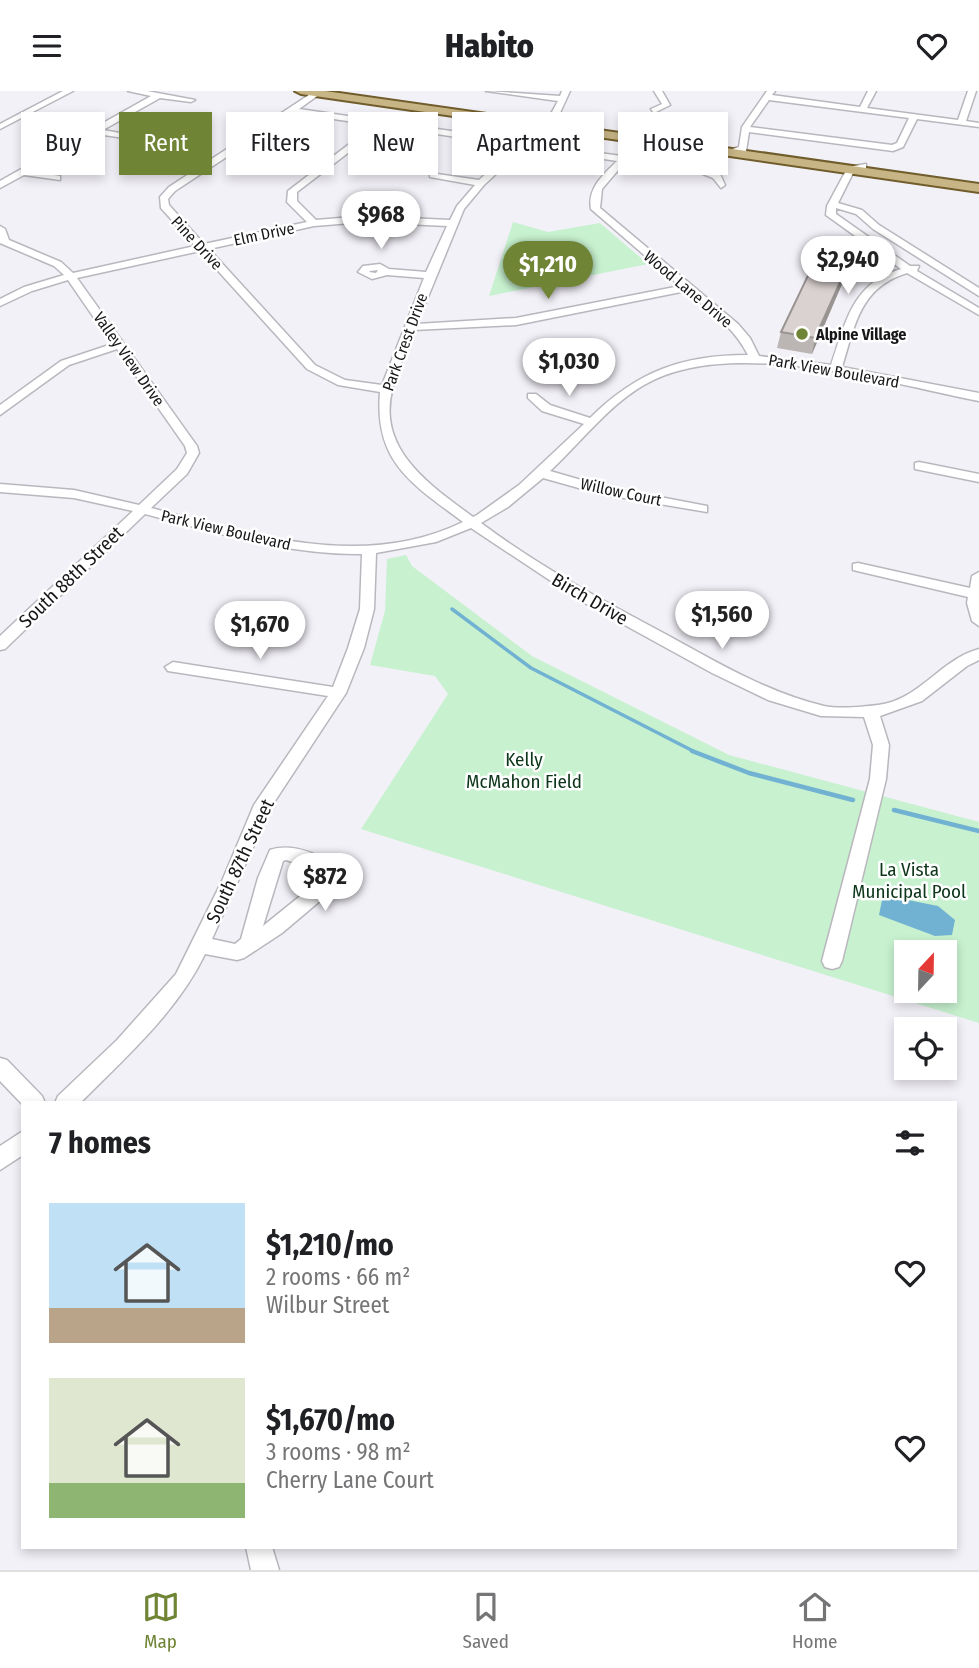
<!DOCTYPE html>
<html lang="en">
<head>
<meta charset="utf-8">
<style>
  body { margin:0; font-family:"Fira Sans Condensed",sans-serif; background:#f2f2f2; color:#202124; height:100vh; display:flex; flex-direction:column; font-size:26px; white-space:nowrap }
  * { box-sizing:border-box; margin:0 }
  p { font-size:23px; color:#757577 }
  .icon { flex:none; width:38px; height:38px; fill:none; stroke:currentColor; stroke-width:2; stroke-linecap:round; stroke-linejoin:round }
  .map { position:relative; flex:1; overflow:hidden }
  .panel { position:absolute; left:21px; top:1010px; width:936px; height:448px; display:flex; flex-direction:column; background:#fff; border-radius:0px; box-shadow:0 4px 10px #0003 }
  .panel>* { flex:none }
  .top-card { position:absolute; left:21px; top:21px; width:938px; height:63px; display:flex; gap:14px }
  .needle { width:46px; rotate:22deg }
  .tools { position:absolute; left:894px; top:849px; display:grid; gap:14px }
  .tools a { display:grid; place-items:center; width:63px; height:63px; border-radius:0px; background:#fff; box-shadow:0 4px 10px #0003; font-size:35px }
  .price { position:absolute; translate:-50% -60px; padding:0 16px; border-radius:24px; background:#fff; color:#222; font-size:23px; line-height:46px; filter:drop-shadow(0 2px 4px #0008) }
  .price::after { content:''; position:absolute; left:50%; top:42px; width:21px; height:16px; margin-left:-10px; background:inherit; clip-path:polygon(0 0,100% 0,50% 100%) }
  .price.selected { background:#708435; color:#fff }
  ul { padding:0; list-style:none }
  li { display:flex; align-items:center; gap:21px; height:175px; padding:0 28px }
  li span { display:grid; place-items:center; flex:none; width:196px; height:140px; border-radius:0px; color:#555 }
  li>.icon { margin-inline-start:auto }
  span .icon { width:84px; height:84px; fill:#fffc; stroke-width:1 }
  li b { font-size:30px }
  h2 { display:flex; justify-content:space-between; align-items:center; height:84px; padding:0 28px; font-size:30px }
  .tag { padding:0 24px; border-radius:0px; background:#fff; box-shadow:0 4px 10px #0003; font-size:24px; line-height:63px }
  .tag.selected { background:#708435; color:#fff }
  header { display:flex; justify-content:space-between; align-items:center; height:91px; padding:0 28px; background:#fff; font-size:32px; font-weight:800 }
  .tab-bar { display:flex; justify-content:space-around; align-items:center; height:98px; border-top:2px solid #e0e0e0; background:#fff; font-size:19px; color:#757577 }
  .tab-bar a { display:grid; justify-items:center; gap:4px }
  .tab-bar .selected { color:#708435 }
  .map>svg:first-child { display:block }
</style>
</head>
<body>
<header><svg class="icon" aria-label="menu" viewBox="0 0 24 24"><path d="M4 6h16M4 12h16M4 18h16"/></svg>Habito<svg class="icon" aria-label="heart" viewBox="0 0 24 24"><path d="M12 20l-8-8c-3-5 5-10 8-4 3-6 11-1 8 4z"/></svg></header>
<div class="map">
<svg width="979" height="1479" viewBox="0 0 979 1479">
  <rect width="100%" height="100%" fill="#f3f1f8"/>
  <!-- green -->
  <g fill="#c7f1cf" fill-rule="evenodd">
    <path d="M 513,131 L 548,141 L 600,132 L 648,173 L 489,205 Z"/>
    <path d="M 406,464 L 412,475 L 532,565 L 729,664 L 979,731 L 979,932 L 361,738 L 448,603 L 435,585 L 370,574 L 385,520 L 387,468 ZM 906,861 L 945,861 L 945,900 L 906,900 Z"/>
  </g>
  <!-- water -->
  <path fill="#71b2d3" d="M 883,804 L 938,815 L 955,829 L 952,844 L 935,845 L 879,824 Z"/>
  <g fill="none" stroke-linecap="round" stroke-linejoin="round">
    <!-- stream-far1 -->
    <path stroke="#71b2d3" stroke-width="3.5" d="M 452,518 L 531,577 L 697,662"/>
    <!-- stream -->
    <g stroke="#71b2d3" stroke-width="4.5">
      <path d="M 692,660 L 749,682 L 853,709"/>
      <path d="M 894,719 L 979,740"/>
    </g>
    <defs>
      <g id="minor">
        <path d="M 63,0 L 73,0 L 0,38 L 0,33 Z"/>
        <path d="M 128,0 L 147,0 L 195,9 L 191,11 L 160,7 L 103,39 L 131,44 L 131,48 L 97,43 L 31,80 L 60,85 L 60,89 L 24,84 L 0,97 L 0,90 L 151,5 Z"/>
        <path d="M 315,0 L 324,0 L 299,18 L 521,50 L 552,21 L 558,10 L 486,0 L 560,5 L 562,0 L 570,0 L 559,24 L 529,52 L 699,76 L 720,83 L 725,94 L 721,97 L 713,87 L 698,81 L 625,71 L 602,98 L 600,117 L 738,233 L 750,247 L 759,265 L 831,274 C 846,231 852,192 901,178 L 826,124 L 827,115 L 848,76 L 866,73 L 866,77 L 854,80 L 838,112 L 862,119 L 879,134 L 979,197 L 979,205 L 873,138 L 856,123 L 836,117 L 836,123 L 910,175 L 919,175 L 917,180 L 979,217 L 979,224 L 907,182 C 860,196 855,234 842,276 L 979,302 L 979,310 C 886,292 729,244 644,294 C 608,315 580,352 550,380 L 602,395 L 707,415 L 707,421 L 600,403 L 543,387 L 508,416 L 481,432 C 540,476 605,511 669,545 C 718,572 769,602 824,615 C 839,618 862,616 878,614 C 918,610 941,568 979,558 L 979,569 L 967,575 L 922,610 L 880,625 L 889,654 L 886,688 L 842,870 L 839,876 L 832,878 L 825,876 L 822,870 L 870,688 L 873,654 L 864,626 L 821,625 L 768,609 L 712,582 L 581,510 L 471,437 L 436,451 L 376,462 L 374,518 L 364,557 L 346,602 L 271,716 L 212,848 L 235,853 L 241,848 L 258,787 L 270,759 C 294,751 320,764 340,777 L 343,788 L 340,793 L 282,842 L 244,867 L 237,869 L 205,863 C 177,921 126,966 80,1012 L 55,1012 L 58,1005 L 117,949 L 176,883 L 222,790 L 254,714 L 328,605 L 168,580 L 165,576 L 173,571 L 333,596 L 348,557 L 360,518 L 362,463 C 287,464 217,442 145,423 L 5,558 L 0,559 L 0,545 L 133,420 L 74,407 L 0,401 L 0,393 L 74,399 L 139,414 L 177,378 L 187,362 L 185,355 L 117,258 L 69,274 L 0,324 L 0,314 L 61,270 L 112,253 L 68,189 L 32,200 L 0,215 L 0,208 L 24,196 L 64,184 L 54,175 L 0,152 L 0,135 L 5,138 L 9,149 L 61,171 L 73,182 L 195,155 L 161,117 L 160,106 L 169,96 ZM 293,22 L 374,34 L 288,100 L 287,111 L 307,131 L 204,153 L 169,114 L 168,108 L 175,100 ZM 383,35 L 516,55 L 479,89 L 430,82 L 430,86 L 475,94 L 457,115 L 450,129 L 364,125 L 316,129 L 297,110 L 297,101 ZM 525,56 L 617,70 C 604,83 587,97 591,118 L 680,195 L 516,227 L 417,233 L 464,118 L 484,94 ZM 364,131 L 447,135 L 426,181 L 389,178 L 380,173 L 363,175 L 358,181 L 372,188 L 387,184 L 424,187 L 382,294 L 345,289 L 315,274 L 209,158 L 314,135 ZM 200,160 L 307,278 L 338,294 L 380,301 C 374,371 412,393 463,431 C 363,480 252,443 151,417 L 187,383 L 199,362 L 197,355 L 77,187 ZM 378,179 L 376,182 L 369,181 L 370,180 ZM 686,200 C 709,219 734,236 748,264 C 681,264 637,281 590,327 L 550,314 L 536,303 L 528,303 L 528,307 L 542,320 L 584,333 L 519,394 L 477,424 L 473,426 C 430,394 375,358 393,296 C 398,277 407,258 414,239 L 516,234 ZM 286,769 L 312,777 L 325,785 L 263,835 L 283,770 Z"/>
        <path d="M 654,0 L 662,0 L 670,14 L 654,22 L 651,18 L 662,13 Z"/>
        <path d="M 767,0 L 775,0 L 772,4 L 860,16 L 868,0 L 876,0 L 867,17 L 958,29 L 968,0 L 976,0 L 966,30 L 979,32 L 979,36 L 917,28 L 903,56 L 893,60 L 749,41 L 746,60 L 729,63 L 729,59 L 739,56 L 742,36 ZM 769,9 L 909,27 L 897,52 L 892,54 L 750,36 Z"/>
        <path d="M 919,371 L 979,383 L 979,391 L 915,378 L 915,372 Z"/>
        <path d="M 858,472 L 970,497 L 972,485 L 979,481 L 979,535 L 972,530 L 967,512 L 968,506 L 853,479 L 853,473 Z"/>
        <path d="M 0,967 L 7,969 L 42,1005 L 45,1012 L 23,1012 L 23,1014 L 0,990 Z"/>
        <path d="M 23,1040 L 23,1064 L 0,1079 L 0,1055 Z"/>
        <path d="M 246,1456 L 272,1456 L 279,1479 L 251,1479 Z"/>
      </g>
      <path id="primary" d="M 295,0 L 325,0 L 979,93 L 979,101 L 301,3 Z"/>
    </defs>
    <!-- minor casing -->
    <use href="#minor" stroke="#b9b7bd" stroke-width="3"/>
    <!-- primary casing -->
    <use href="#primary" stroke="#715d2b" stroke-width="4"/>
    <!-- minor -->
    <use href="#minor" fill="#fff" fill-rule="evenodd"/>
    <!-- primary -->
    <use href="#primary" fill="#c7b586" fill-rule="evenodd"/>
  </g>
  <!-- wall -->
  <path fill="#bbb5b4" d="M 842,193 L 812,263 L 777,257 L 781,241 Z"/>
  <!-- shaded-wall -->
  <path fill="#999392" d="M 846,178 L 842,193 L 812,263 L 815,247 Z"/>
  <!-- building -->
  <path fill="#dad2d1" stroke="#999392" stroke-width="2" d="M 814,172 L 846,178 L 815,247 L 781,241 Z"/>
  <!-- markers -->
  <circle fill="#708435" stroke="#fff" stroke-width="2.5" cx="802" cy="243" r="7"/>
  <g text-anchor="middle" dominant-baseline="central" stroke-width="5" stroke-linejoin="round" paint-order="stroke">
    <!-- far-street labels -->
    <g font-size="16" fill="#171719" stroke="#fff">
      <text transform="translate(264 143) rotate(-12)">Elm Drive</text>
      <text transform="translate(197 152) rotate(47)">Pine Drive</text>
      <text transform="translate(688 198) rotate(40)">Wood Lane Drive</text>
      <text transform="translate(405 251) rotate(-70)">Park Crest Drive</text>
      <text transform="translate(129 268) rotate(55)">Valley View Drive</text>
      <text transform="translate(834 280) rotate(10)">Park View Boulevard</text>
      <text transform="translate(621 401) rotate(12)">Willow Court</text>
      <text transform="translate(226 439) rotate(13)">Park View Boulevard</text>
    </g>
    <!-- far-poi labels -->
    <g font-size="16" font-weight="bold" fill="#171719" stroke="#fff" text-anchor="start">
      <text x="816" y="243">Alpine Village</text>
    </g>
    <!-- street labels -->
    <g font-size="19" fill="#171719" stroke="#fff">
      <text transform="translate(71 486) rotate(-44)">South 88th Street</text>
      <text transform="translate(590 508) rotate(30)">Birch Drive</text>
      <text transform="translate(240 770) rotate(-65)">South 87th Street</text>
    </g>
    <!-- park labels -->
    <g font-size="19" fill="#0d361a" stroke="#fff">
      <text x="524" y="668">Kelly<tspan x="524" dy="22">McMahon Field</tspan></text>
      <text x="909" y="778">La Vista<tspan x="909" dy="22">Municipal Pool</tspan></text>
    </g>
  </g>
</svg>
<div class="tools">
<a><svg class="needle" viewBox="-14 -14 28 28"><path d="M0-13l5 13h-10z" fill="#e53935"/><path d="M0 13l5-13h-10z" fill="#757577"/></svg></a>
<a><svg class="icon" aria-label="locate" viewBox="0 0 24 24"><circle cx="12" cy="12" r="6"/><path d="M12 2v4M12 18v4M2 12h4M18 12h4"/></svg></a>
</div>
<b class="price" style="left:381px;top:160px">$968</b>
<b class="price" style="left:848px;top:205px">$2,940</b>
<b class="price selected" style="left:548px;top:210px">$1,210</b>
<b class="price" style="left:569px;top:307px">$1,030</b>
<b class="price" style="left:722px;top:560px">$1,560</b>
<b class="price" style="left:260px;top:570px">$1,670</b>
<b class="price" style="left:325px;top:822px">$872</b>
<div class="top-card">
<a class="tag">Buy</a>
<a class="tag selected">Rent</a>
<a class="tag">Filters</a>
<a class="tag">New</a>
<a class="tag">Apartment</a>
<a class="tag">House</a>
</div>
<section class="panel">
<h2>7 homes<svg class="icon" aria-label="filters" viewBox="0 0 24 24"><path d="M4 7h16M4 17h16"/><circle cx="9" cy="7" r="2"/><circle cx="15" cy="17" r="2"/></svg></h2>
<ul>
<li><span style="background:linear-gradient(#bfe0f5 75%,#b9a48a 0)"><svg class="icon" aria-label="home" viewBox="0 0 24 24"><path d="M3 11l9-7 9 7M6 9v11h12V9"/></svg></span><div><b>$1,210/mo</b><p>2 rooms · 66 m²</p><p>Wilbur Street</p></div><svg class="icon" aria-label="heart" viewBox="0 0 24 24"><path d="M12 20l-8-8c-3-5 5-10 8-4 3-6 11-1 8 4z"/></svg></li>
<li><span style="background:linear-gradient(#dfe7d0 75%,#8fb573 0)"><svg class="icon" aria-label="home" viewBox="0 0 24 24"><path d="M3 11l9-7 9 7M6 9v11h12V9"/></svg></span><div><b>$1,670/mo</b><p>3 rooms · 98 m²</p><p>Cherry Lane Court</p></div><svg class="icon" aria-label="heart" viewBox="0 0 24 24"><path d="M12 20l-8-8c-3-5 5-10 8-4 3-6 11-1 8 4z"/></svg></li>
</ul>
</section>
</div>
<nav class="tab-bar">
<a class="selected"><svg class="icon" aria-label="map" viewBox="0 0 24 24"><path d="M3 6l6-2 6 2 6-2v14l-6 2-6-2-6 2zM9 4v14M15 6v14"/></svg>Map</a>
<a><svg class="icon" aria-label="saved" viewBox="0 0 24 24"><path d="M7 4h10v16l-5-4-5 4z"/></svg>Saved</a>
<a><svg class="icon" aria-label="home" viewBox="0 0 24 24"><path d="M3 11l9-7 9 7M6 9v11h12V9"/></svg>Home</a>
</nav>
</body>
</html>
